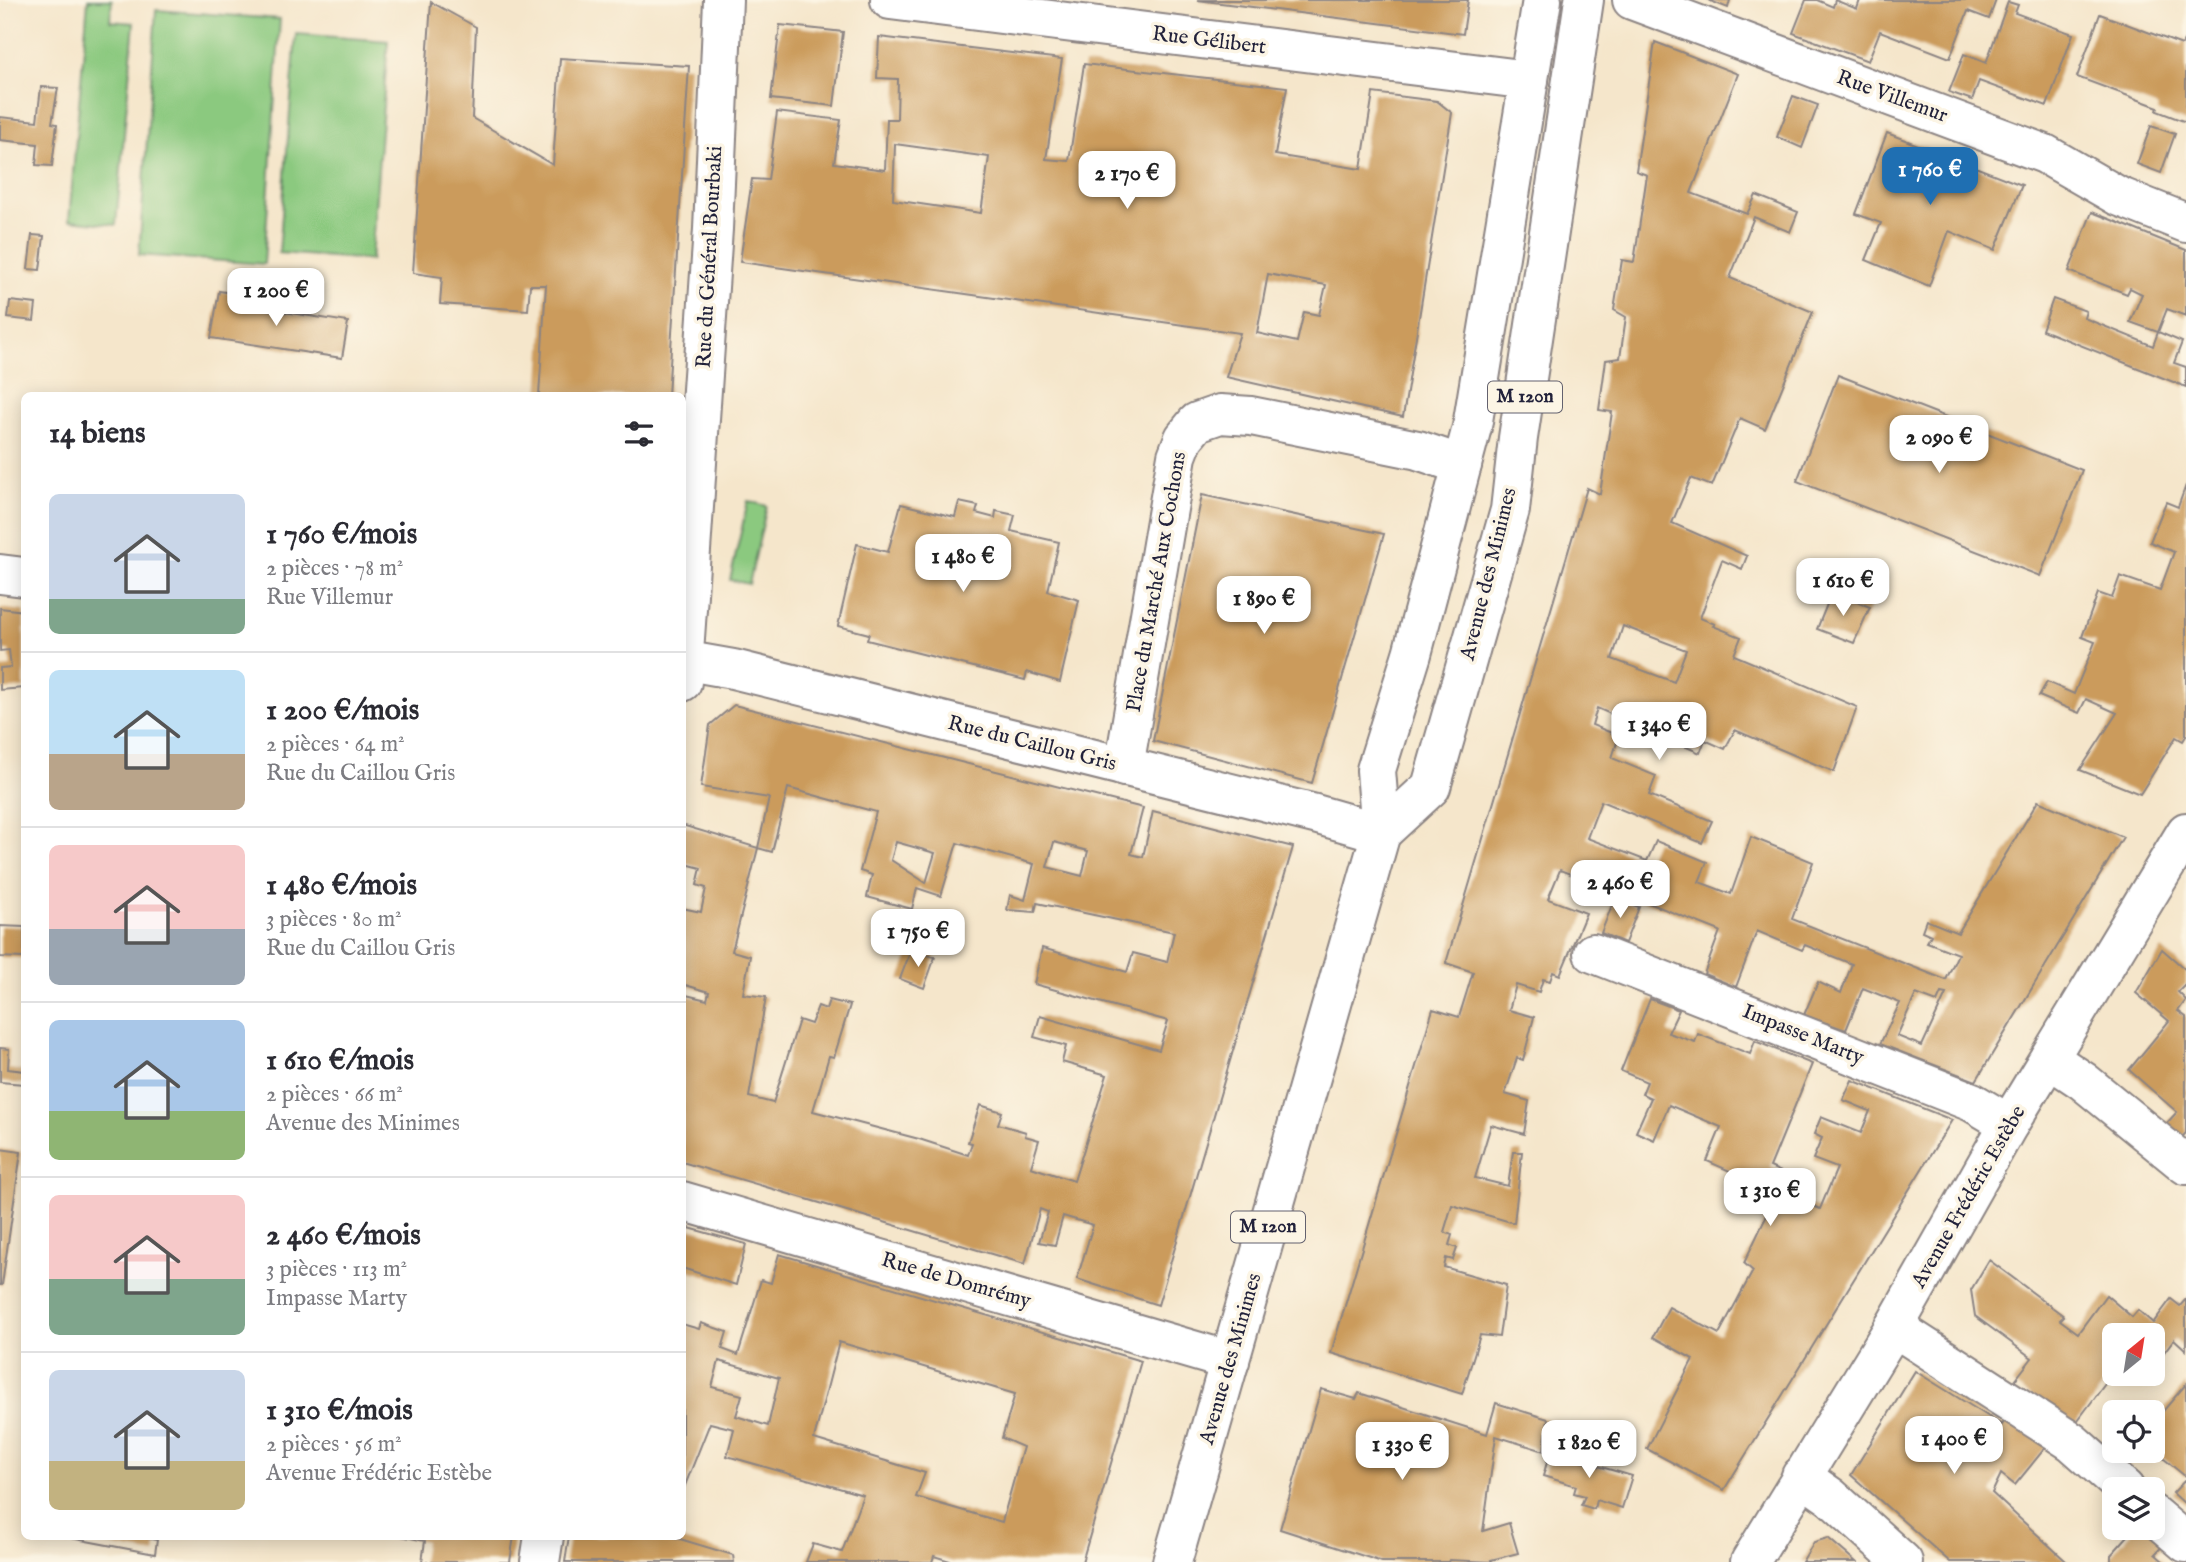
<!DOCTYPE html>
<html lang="fr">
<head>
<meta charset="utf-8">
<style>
  body { margin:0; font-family:"IM FELL English",serif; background:#f7f7f7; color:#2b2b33; height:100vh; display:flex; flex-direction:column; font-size:26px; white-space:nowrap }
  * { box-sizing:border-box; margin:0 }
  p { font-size:23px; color:#7c7c81 }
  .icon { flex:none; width:38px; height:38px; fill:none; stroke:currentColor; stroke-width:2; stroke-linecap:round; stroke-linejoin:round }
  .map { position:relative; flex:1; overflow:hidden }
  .panel { position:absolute; left:21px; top:392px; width:665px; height:1148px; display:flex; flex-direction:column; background:#fff; border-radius:10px; box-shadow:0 4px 18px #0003 }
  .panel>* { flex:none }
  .needle { width:46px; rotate:30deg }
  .controls { position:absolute; left:2102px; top:1323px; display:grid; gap:14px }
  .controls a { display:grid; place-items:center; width:63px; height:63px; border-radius:10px; background:#fff; box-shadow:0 4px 18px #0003; font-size:35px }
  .price { position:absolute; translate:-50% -60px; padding:0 16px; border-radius:14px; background:#fff; color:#222; font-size:23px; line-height:46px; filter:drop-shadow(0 2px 4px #0008) }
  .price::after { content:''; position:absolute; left:50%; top:42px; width:21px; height:16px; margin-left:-10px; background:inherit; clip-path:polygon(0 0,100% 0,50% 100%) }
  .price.active { background:#1f6fb2; color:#fff }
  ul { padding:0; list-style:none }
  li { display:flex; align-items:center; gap:21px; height:175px; padding:0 28px }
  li+li { border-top:2px solid #e1e1e2 }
  li span { display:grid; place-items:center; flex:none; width:196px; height:140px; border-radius:10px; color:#555 }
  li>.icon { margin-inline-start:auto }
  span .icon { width:84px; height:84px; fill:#fffc; stroke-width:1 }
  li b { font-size:30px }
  h2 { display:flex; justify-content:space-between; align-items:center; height:84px; padding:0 28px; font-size:30px }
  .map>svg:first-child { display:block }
</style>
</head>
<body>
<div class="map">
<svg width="2186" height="1562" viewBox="0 0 2186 1562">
  <rect width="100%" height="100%" fill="#fcf5e5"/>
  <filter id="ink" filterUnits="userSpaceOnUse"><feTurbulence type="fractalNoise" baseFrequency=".0143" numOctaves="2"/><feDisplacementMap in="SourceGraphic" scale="14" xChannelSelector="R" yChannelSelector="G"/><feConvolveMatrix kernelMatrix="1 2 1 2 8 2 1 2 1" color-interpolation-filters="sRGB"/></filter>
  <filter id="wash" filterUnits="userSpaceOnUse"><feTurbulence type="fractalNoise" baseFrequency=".00686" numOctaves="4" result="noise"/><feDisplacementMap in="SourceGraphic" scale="28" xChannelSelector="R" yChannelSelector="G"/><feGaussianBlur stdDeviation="1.57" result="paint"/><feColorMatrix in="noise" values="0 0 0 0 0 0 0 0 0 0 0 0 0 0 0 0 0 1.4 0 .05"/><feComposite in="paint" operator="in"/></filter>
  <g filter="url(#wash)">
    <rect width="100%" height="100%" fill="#f5e6cb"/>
    <!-- green -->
    <g fill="#8bc97f" stroke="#56765d" stroke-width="2">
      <path d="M 88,0 L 112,0 L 110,21 L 134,23 L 116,225 L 69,220 Z"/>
      <path d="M 156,10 L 280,19 L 264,264 L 139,255 Z"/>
      <path d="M 296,34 L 388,41 L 371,260 L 279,253 Z"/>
      <path d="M 748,501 L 767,506 L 749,584 L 730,580 Z"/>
    </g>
    <g id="blocks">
      <!-- building -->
      <g fill="#cb9b5c" fill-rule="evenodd">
        <path d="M 1197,0 L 1468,0 L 1463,34 Z"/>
        <path d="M 1708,0 L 1730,0 L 1728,8 Z"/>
        <path d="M 1806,0 L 1817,0 L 1833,7 L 1835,0 L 1857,9 L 1860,0 L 1996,0 L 1989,19 L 1968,11 L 1950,58 L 1880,31 L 1868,61 L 1793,33 Z"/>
        <path d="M 431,2 L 476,27 L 472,118 L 553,165 L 560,58 L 689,66 L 668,396 L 539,396 L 546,285 L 530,285 L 528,310 L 440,304 L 442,277 L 413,273 Z"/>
        <path d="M 2008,2 L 2018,5 L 2015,13 L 2073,34 L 2047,106 L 1979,81 L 1972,100 L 1949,92 L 1964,54 L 1986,63 Z"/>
        <path d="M 2100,14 L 2182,45 L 2186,37 L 2186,122 L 2157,111 L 2158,107 L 2077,77 Z"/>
        <path d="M 780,25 L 843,32 L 834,106 L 771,99 Z"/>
        <path d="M 879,37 L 1062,59 L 1046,159 L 1069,161 L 1084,64 L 1287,87 L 1275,155 L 1361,169 L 1373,93 L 1437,101 L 1452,113 L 1403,417 L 1226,377 L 1240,333 L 740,262 L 752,179 L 768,180 L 777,112 L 841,120 L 834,163 L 885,170 L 887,119 L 897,119 L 898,79 L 877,78 ZM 895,144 L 989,157 L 981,213 L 893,200 ZM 1268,274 L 1326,285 L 1319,315 L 1304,312 L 1297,342 L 1257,333 Z"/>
        <path d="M 1655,42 L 1738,74 L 1691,193 L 1747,214 L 1756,195 L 1798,212 L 1790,232 L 1754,217 L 1730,278 L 1813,312 L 1765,429 L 1740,418 L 1712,486 L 1691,478 L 1672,523 L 1747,556 L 1742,569 L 1722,560 L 1700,618 L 1715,624 L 1713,626 L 1741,637 L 1734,655 L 1857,707 L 1834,772 L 1735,730 L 1725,749 L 1705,740 L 1700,753 L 1597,708 L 1592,725 L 1619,736 L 1612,758 L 1656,776 L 1649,795 L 1712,821 L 1702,843 L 1601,801 L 1587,838 L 1647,861 L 1656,841 L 1707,862 L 1699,882 L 1731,894 L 1751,837 L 1813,862 L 1792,919 L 1946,980 L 1958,954 L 1927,942 L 1931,935 L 1922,931 L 1926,920 L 1958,933 L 2038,801 L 2123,837 L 1976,1081 L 1880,1044 L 1900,1003 L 1863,988 L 1846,1030 L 1804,1015 L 1818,982 L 1841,993 L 1852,964 L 1805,945 L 1802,950 L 1757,931 L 1736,987 L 1704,974 L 1720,931 L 1631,896 L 1634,889 L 1642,892 L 1645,882 L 1623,874 L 1617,892 L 1560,870 L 1548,899 L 1586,913 L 1560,975 L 1553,972 L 1550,981 L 1543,979 L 1539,992 L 1516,985 L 1509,1010 L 1534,1017 L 1523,1060 L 1517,1058 L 1505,1094 L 1529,1101 L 1524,1134 L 1491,1125 L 1475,1178 L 1508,1186 L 1513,1152 L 1522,1152 L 1514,1223 L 1452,1205 L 1444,1232 L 1452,1235 L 1449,1245 L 1457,1248 L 1453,1260 L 1446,1258 L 1444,1267 L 1506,1285 L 1499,1337 L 1480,1335 L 1462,1394 L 1331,1353 L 1433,1009 L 1459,1017 L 1473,972 L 1446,963 L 1587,488 L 1600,494 L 1612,412 L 1599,410 L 1606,360 L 1620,358 L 1626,317 L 1614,310 L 1622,260 L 1634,262 L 1647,175 L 1636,171 ZM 1623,626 L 1686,650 L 1674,682 L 1612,659 ZM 1941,993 L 1946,994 L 1922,1046 L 1897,1036 L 1916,994 L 1937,1002 Z"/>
        <path d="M 41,87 L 58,88 L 52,123 L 57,124 L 52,166 L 36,165 L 38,144 L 0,140 L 0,117 L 37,121 Z"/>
        <path d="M 1793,96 L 1818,105 L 1802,148 L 1777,137 Z"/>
        <path d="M 2151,126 L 2175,134 L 2161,173 L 2137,164 Z"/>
        <path d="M 1887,133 L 2022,185 L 1995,250 L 1949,231 L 1929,286 L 1866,260 L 1881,223 L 1856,214 Z"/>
        <path d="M 2092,212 L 2186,250 L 2186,316 L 2167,309 L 2158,332 L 2182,342 L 2174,363 L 2186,367 L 2186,387 L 2042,330 L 2053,299 L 2086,311 L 2084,318 L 2153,346 L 2158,332 L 2130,322 L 2142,294 L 2130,288 L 2127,294 L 2069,271 Z"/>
        <path d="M 32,235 L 44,236 L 40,270 L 28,269 Z"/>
        <path d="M 219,291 L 254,296 L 252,307 L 348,322 L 342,358 L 211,338 Z"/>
        <path d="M 10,301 L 36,304 L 34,321 L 8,318 Z"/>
        <path d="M 1838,375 L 2082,470 L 2040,576 L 1797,481 Z"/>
        <path d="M 2186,485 L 2186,736 L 2183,741 L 2176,737 L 2140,794 L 2080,770 L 2117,713 L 2086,699 L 2079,713 L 2039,696 L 2047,682 L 2074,694 L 2095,642 L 2082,637 L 2098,593 L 2112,598 L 2120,576 L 2160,590 L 2174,552 L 2150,542 L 2166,502 L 2178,507 Z"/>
        <path d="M 1202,495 L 1384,534 L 1312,783 L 1153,741 Z"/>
        <path d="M 959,502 L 978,506 L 976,513 L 995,518 L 996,511 L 1015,515 L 1011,531 L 1059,542 L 1048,591 L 1079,600 L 1060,682 L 1027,672 L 1025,680 L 867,640 L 869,634 L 838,626 L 857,544 L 888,552 L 901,504 L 955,517 Z"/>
        <path d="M 1832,592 L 1870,607 L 1854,643 L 1817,629 Z"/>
        <path d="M 0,608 L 24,611 L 24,688 L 0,690 L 0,668 L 11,667 L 9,650 L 0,651 Z"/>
        <path d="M 734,705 L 1143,808 L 1131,854 L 1143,857 L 1153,811 L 1293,847 L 1158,1305 L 1077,1279 L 1093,1225 L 1063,1216 L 1055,1245 L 1039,1242 L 1048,1212 L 1040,1209 L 1025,1264 L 682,1162 L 682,994 L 707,1000 L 709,992 L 682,984 L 682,908 L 701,912 L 706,888 L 697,885 L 701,868 L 682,863 L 682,825 L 758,848 L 769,798 L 701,787 L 710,725 ZM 788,788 L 876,812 L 860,871 L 872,875 L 867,897 L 912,909 L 917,888 L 941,896 L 957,843 L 1034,864 L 1025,900 L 1010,895 L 1007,910 L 1035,912 L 1037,903 L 1174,932 L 1167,962 L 1133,953 L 1127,972 L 1042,948 L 1034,984 L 1168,1021 L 1159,1050 L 1040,1016 L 1034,1037 L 1066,1046 L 1062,1062 L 1107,1075 L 1074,1181 L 1031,1167 L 1039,1140 L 1025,1136 L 1026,1132 L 998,1124 L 1002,1112 L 980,1105 L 968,1142 L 972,1143 L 968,1155 L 919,1139 L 813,1111 L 829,1056 L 834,1057 L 850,1005 L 829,1000 L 826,1009 L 818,1006 L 811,1024 L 799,1020 L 773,1103 L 749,1097 L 766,997 L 743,994 L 750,956 L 732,951 L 758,848 L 772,852 ZM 896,842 L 935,853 L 926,883 L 891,860 ZM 1054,842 L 1088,851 L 1082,876 L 1047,867 Z"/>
        <path d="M 1615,898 L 1639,907 L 1625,943 L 1601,933 Z"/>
        <path d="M 0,926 L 24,927 L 24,958 L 0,957 Z"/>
        <path d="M 2162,949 L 2186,970 L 2186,984 L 2178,992 L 2186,1000 L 2178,1011 L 2186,1017 L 2186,1133 L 2182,1137 L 2166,1124 L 2177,1112 L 2129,1070 L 2169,1021 L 2136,993 Z"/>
        <path d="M 911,950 L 935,957 L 924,988 L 900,979 Z"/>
        <path d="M 1650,999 L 1679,1010 L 1668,1033 L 1695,1042 L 1698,1034 L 1750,1054 L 1755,1041 L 1812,1064 L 1770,1167 L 1801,1181 L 1794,1198 L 1820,1209 L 1837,1168 L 1813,1159 L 1822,1138 L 1814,1134 L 1821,1117 L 1861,1133 L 1870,1111 L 1843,1100 L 1852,1080 L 1952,1120 L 1724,1490 L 1647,1449 L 1693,1359 L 1653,1337 L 1669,1307 L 1719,1334 L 1753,1271 L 1744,1263 L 1778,1192 L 1707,1161 L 1721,1127 L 1669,1105 L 1654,1140 L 1636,1132 L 1651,1098 L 1642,1094 L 1647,1082 L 1621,1071 Z"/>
        <path d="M 0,1048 L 9,1049 L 8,1069 L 24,1071 L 24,1084 L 0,1082 Z"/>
        <path d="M 0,1149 L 21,1152 L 2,1285 L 0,1285 Z"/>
        <path d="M 682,1226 L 746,1244 L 736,1285 L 682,1268 Z"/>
        <path d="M 779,1254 L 1141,1361 L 1082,1562 L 953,1562 L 934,1556 L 932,1562 L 806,1562 L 813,1544 L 842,1552 L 863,1495 L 727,1456 L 734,1429 L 710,1423 L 682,1493 L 682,1324 L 699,1329 L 701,1323 L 727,1332 L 722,1349 L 738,1355 L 761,1280 L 771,1283 ZM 839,1342 L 1015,1394 L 1002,1438 L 1023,1447 L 1002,1522 L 916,1497 L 925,1473 L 814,1439 ZM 719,1361 L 779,1378 L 768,1426 L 736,1416 L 742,1395 L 712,1387 Z"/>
        <path d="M 1989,1260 L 2064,1316 L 2060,1320 L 2078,1333 L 2106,1295 L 2132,1317 L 2138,1310 L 2153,1323 L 2171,1299 L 2180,1306 L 2186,1299 L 2186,1350 L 2174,1339 L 2152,1368 L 2152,1335 L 2114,1335 L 2114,1372 L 2075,1424 L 2012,1384 L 2032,1358 L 1975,1316 L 1971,1290 Z"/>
        <path d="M 1915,1371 L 2002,1425 L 2009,1414 L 2050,1442 L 2015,1485 L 2001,1474 L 1992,1493 L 2067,1562 L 1950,1562 L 1851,1475 Z"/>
        <path d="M 2186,1384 L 2186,1477 L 2152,1449 L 2152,1424 Z"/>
        <path d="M 1321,1389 L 1356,1399 L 1359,1393 L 1487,1434 L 1496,1403 L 1548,1419 L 1544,1451 L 1496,1436 L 1483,1531 L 1509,1523 L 1518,1553 L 1491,1560 L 1492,1562 L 1449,1560 L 1448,1562 L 1382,1562 L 1280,1529 Z"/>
        <path d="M 1550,1452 L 1632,1476 L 1622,1508 L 1596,1500 L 1594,1509 L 1581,1505 L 1585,1496 L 1574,1493 L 1576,1486 L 1543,1476 Z"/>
        <path d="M 2186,1479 L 2186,1505 L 2173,1493 Z"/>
        <path d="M 2135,1528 L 2150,1528 L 2166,1542 L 2155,1554 L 2164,1562 L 2111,1562 L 2111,1555 Z"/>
        <path d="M 60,1536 L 134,1536 L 157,1540 L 155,1554 Z"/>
        <path d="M 401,1536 L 514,1536 L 510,1562 L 422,1562 L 425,1541 Z"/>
        <path d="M 569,1536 L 670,1536 L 733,1555 L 734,1562 L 565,1562 Z"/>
        <path d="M 1828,1538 L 1856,1562 L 1802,1562 L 1814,1542 Z"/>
      </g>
    </g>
  </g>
  <g filter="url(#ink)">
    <use href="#blocks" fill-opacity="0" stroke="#8c8483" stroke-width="2"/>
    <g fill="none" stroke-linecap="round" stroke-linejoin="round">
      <defs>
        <g id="street">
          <path d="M 890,0 L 1529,80"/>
          <path d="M 1632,0 L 2045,154 L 2118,196 L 2186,223"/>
          <path d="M 0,574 L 24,577"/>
          <path d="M 682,660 L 733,669 L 1315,814 L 1381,833"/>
          <path d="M 682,682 L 713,229 L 723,0"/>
          <path d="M 1124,767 L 1177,456 L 1184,438 L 1197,422 L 1220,414 L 1251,416 L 1418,450 L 1462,465"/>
          <path d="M 1593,953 L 1972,1102 L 2009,1124"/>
          <path d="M 2050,1059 L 2083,1081 L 2186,1165"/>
          <path d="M 682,1201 L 1230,1361"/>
          <path d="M 1894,1327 L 2072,1442 L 2125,1489"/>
          <path d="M 1801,1476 L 1831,1497 L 1903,1562"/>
          <path d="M 2152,1514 L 2186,1543"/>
          <path d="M 540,1562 L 544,1536"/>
          <path d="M 1750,1562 L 1894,1327 L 2009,1124 L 2186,832"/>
        </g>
        <g id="primary">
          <path d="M 1381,833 L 1431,787 L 1510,510 L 1518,438 L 1584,0"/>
          <path d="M 1172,1562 L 1381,833 L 1376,770 L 1412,654 L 1472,427 L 1542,0"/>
        </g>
      </defs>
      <!-- street casing -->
      <use href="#street" stroke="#8c8483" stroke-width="42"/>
      <!-- primary casing -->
      <use href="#primary" stroke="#8c8483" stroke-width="42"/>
      <!-- street -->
      <use href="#street" stroke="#fff" stroke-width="38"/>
      <!-- primary -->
      <use href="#primary" stroke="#fff" stroke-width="38"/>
    </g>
  </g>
  <g text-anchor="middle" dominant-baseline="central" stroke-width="7" stroke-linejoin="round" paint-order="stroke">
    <!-- shield labels -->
    <g fill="#fcf5e5" stroke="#63616e" stroke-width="2">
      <rect x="1488" y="381.5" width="74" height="31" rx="5"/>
      <rect x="1231" y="1211.5" width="74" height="31" rx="5"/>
    </g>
    <g font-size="19" font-weight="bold" fill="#22223b">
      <text x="1525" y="397">M 120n</text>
      <text x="1268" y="1227">M 120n</text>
    </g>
    <!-- street labels -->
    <g font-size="21" fill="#22223b" stroke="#fcf5e5">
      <text transform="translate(1209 41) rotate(7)">Rue Gélibert</text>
      <text transform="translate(1892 97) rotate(20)">Rue Villemur</text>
      <text transform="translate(710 257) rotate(-87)">Rue du Général Bourbaki</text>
      <text transform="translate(1489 574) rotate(-76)">Avenue des Minimes</text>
      <text transform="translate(1157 582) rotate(-80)">Place du Marché Aux Cochons</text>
      <text transform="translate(1032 744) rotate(14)">Rue du Caillou Gris</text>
      <text transform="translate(1803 1035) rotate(22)">Impasse Marty</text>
      <text transform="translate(1969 1197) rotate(-60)">Avenue Frédéric Estèbe</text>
      <text transform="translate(956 1281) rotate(16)">Rue de Domrémy</text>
      <text transform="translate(1231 1359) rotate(-74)">Avenue des Minimes</text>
    </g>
  </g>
</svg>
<div class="controls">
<a><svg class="needle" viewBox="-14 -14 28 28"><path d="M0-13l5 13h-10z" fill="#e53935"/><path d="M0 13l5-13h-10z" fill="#7c7c81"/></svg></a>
<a><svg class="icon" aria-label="locate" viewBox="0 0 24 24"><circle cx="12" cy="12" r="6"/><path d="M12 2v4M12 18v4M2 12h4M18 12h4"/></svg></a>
<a><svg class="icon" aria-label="layers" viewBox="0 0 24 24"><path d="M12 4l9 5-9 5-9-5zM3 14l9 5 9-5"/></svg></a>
</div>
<b class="price active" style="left:1930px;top:207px">1 760 €</b>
<b class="price" style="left:1127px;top:211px">2 170 €</b>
<b class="price" style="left:276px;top:328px">1 200 €</b>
<b class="price" style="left:1939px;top:475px">2 090 €</b>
<b class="price" style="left:963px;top:594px">1 480 €</b>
<b class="price" style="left:1843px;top:618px">1 610 €</b>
<b class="price" style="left:1264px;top:636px">1 890 €</b>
<b class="price" style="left:1659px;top:762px">1 340 €</b>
<b class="price" style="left:1620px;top:920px">2 460 €</b>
<b class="price" style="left:918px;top:969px">1 750 €</b>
<b class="price" style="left:1770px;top:1228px">1 310 €</b>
<b class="price" style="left:1954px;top:1476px">1 400 €</b>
<b class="price" style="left:1589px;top:1480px">1 820 €</b>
<b class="price" style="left:1402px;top:1482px">1 330 €</b>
<section class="panel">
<h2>14 biens<svg class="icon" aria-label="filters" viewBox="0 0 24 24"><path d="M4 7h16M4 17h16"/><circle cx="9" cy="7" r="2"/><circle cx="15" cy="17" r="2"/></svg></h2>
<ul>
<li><span style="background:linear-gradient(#c9d6e8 75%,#7fa58c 0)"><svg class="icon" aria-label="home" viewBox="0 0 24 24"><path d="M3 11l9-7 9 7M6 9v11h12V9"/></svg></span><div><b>1 760 €/mois</b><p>2 pièces · 78 m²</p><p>Rue Villemur</p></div></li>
<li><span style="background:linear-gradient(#bfe0f5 60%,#b9a48a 0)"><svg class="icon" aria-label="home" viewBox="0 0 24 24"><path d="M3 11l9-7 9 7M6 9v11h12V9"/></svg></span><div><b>1 200 €/mois</b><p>2 pièces · 64 m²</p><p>Rue du Caillou Gris</p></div></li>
<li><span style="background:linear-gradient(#f6c9c9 60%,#9aa5b1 0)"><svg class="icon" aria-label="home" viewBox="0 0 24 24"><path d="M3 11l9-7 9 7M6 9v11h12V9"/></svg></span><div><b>1 480 €/mois</b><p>3 pièces · 80 m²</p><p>Rue du Caillou Gris</p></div></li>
<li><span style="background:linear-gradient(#a9c7e8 65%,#8fb573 0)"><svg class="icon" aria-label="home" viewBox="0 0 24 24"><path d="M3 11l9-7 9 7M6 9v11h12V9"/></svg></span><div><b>1 610 €/mois</b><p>2 pièces · 66 m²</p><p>Avenue des Minimes</p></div></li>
<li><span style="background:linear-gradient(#f6c9c9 60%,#7fa58c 0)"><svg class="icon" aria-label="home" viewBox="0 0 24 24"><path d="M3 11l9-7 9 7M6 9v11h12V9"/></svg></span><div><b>2 460 €/mois</b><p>3 pièces · 113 m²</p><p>Impasse Marty</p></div></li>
<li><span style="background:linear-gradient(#c9d6e8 65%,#c2b280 0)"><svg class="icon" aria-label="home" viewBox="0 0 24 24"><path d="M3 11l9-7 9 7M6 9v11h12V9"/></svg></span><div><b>1 310 €/mois</b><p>2 pièces · 56 m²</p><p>Avenue Frédéric Estèbe</p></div></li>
</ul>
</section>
</div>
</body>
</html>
